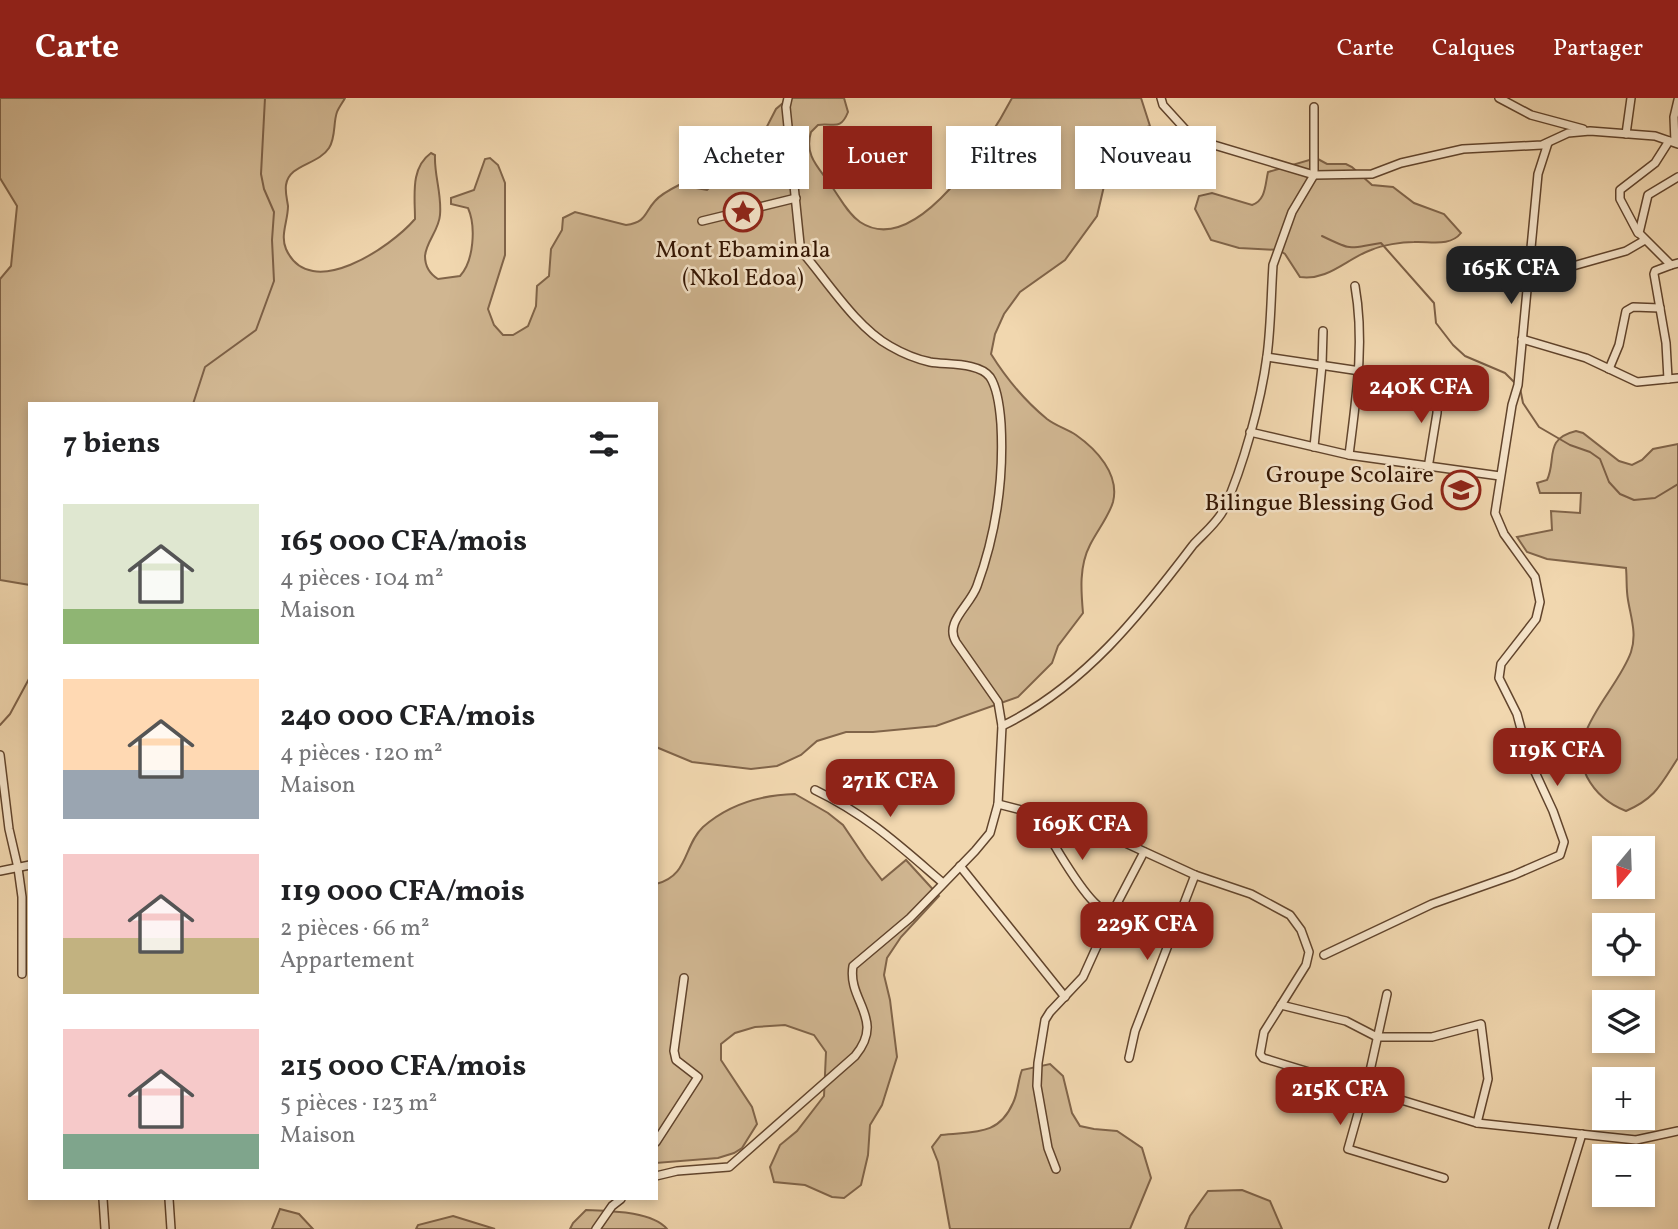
<!DOCTYPE html>
<html lang="fr">
<head>
<meta charset="utf-8">
<style>
  body { margin:0; font-family:Vollkorn,serif; background:#f6f6f6; color:#202124; height:100vh; display:flex; flex-direction:column; font-size:26px; white-space:nowrap }
  * { box-sizing:border-box; margin:0 }
  p { font-size:23px; color:#757577 }
  .icon { flex:none; width:38px; height:38px; fill:none; stroke:currentColor; stroke-width:2; stroke-linecap:round; stroke-linejoin:round }
  .map { position:relative; flex:1; overflow:hidden }
  .drawer { position:absolute; left:28px; top:304px; width:630px; height:798px; display:flex; flex-direction:column; background:#fff; border-radius:0px; box-shadow:0 4px 10px #0003 }
  .drawer>* { flex:none }
  .top-card { position:absolute; left:679px; top:28px; width:665px; height:63px; display:flex; gap:14px }
  .needle { width:46px; rotate:199deg }
  .fabs { position:absolute; left:1592px; top:738px; display:grid; gap:14px }
  .fabs a { display:grid; place-items:center; width:63px; height:63px; border-radius:0px; background:#fff; box-shadow:0 4px 10px #0003; font-size:35px }
  .price { position:absolute; translate:-50% -60px; padding:0 16px; border-radius:14px; background:#8f2418; color:#fff; font-size:23px; line-height:46px; filter:drop-shadow(0 2px 4px #0008) }
  .price::after { content:''; position:absolute; left:50%; top:42px; width:21px; height:16px; margin-left:-10px; background:inherit; clip-path:polygon(0 0,100% 0,50% 100%) }
  .price.on { background:#222; color:#fff }
  ul { padding:0; list-style:none }
  li { display:flex; align-items:center; gap:21px; height:175px; padding:0 35px }
  li span { display:grid; place-items:center; flex:none; width:196px; height:140px; border-radius:0px; color:#555 }
  li>.icon { margin-inline-start:auto }
  span .icon { width:84px; height:84px; fill:#fffc; stroke-width:1 }
  li b { font-size:30px }
  h2 { display:flex; justify-content:space-between; align-items:center; height:84px; padding:0 35px; font-size:30px }
  .chip { padding:0 24px; border-radius:0px; background:#fff; box-shadow:0 4px 10px #0003; font-size:24px; line-height:63px }
  .chip.on { background:#8f2418; color:#fff }
  header { display:flex; align-items:center; gap:42px; box-sizing:border-box; height:98px; padding:0 35px; background:#8f2418; color:#fff }
  header strong { font-size:33px }
  nav { display:flex; gap:38px; margin-inline-start:auto; font-size:24px }
  .map>svg:first-child { display:block }
</style>
</head>
<body>
<header>
<strong>Carte</strong>
<nav><a>Carte</a><a>Calques</a><a>Partager</a></nav>
</header>
<div class="map">
<svg width="1678" height="1131" viewBox="0 0 1678 1131">
  <rect width="100%" height="100%" fill="#f1d7af"/>
  <filter id="stains"><feTurbulence type="fractalNoise" baseFrequency=".00286" numOctaves="4"/><feColorMatrix values="0 0 0 0 .2 0 0 0 0 .09 0 0 0 0 .02 0 0 0 .5 -.17"/></filter>
  <radialGradient id="worn" r=".72"><stop offset=".6" stop-color="#630" stop-opacity="0"/><stop offset="1" stop-color="#630" stop-opacity=".3"/></radialGradient>
  <!-- green -->
  <g fill="#d0b691" stroke="#806449" stroke-width="2">
    <path d="M 0,0 L 345,0 C 343,4 339,9 337,14 C 333,25 336,39 329,50 C 318,67 289,66 286,87 C 285,94 287,101 288,108 C 288,123 280,137 286,151 C 310,205 391,149 415,121 C 415,98 410,70 431,55 L 435,57 C 434,77 442,96 440,117 C 439,132 426,144 425,158 C 425,168 430,176 438,181 L 460,178 C 474,163 476,128 468,110 L 451,106 L 451,100 L 474,92 L 485,61 L 490,60 L 498,67 L 505,85 L 505,157 L 488,211 L 494,227 L 503,237 L 513,237 L 528,228 L 536,208 L 537,188 L 549,178 L 551,151 L 562,132 L 563,120 L 575,114 L 626,127 C 647,124 644,115 655,103 C 661,96 671,91 679,87 L 707,92 L 733,67 L 746,50 L 760,42 L 776,11 L 789,0 L 844,0 L 848,14 C 840,34 833,24 818,27 L 811,34 C 804,57 818,69 830,86 C 839,98 847,115 860,124 C 917,162 991,40 1012,0 L 1141,0 L 1150,28 L 1123,37 L 1112,54 L 1097,118 L 1065,162 L 1020,194 L 1004,216 L 995,236 L 991,256 C 1006,280 1025,303 1047,321 C 1056,328 1067,331 1076,337 C 1096,351 1120,376 1113,404 C 1109,418 1097,433 1090,447 C 1079,468 1081,493 1083,515 L 1058,548 L 1052,565 L 1018,599 L 936,628 L 873,634 L 846,634 L 817,643 L 801,657 L 777,668 L 751,671 L 692,664 L 656,649 L 656,306 L 30,306 L 30,487 L 0,482 L 0,181 L 11,168 L 17,108 L 0,80 Z"/>
    <path d="M 1316,60 L 1327,66 L 1346,66 L 1352,69 L 1372,87 L 1393,89 L 1414,105 L 1444,116 L 1461,135 C 1450,149 1430,143 1414,144 C 1401,144 1383,147 1371,152 C 1346,161 1328,183 1300,179 L 1285,156 L 1279,152 L 1239,150 L 1211,142 L 1195,111 L 1199,98 L 1212,95 L 1252,107 C 1266,102 1265,87 1268,74 Z"/>
    <path d="M 1576,333 L 1583,335 L 1619,363 L 1632,367 L 1642,362 L 1653,351 L 1678,346 L 1678,660 C 1661,686 1656,700 1626,713 C 1608,706 1596,696 1587,679 C 1564,635 1617,594 1631,554 C 1637,536 1631,520 1628,502 C 1626,491 1627,480 1626,470 L 1547,461 L 1527,454 L 1517,439 L 1552,432 L 1551,413 L 1580,415 L 1581,395 L 1540,395 L 1537,385 L 1547,382 C 1557,362 1543,341 1576,333 Z"/>
    <path d="M 795,696 L 828,715 L 843,727 L 866,761 L 882,782 L 906,762 L 939,798 L 901,839 L 887,860 L 884,877 L 890,902 L 897,959 L 882,1007 L 870,1027 L 868,1057 L 861,1087 L 844,1100 L 832,1099 L 805,1087 L 774,1084 L 770,1069 L 780,1047 L 797,1033 L 824,998 L 826,954 L 814,937 L 785,927 L 755,929 L 735,935 L 721,946 L 721,962 L 752,1009 L 757,1026 L 742,1050 L 734,1055 L 718,1060 L 656,1065 L 656,786 C 689,778 683,748 703,729 C 729,706 761,697 795,696 Z"/>
    <path d="M 1050,966 L 1063,978 L 1072,1015 L 1080,1028 L 1094,1031 L 1117,1033 L 1142,1050 L 1151,1080 L 1130,1131 L 950,1131 L 938,1064 L 932,1049 L 941,1037 C 973,1033 998,1039 1013,1005 C 1018,995 1018,982 1022,972 Z"/>
    <path d="M 1242,1092 L 1270,1103 L 1282,1131 L 1185,1131 L 1190,1118 L 1208,1093 Z"/>
    <path d="M 280,1111 L 299,1116 L 313,1131 L 272,1131 Z"/>
    <path d="M 586,1112 C 609,1113 652,1113 667,1131 L 570,1131 L 573,1125 Z"/>
    <path d="M 453,1118 L 495,1131 L 416,1131 L 418,1127 Z"/>
  </g>
  <g fill="none" stroke-linecap="round" stroke-linejoin="round">
    <!-- stream -->
    <g stroke="#7d6046" stroke-width="2">
      <path d="M 1322,138 C 1355,154 1347,150 1381,145 L 1434,205 L 1436,225 L 1453,247 L 1465,258 L 1505,275 L 1516,286"/>
      <path d="M 1520,290 L 1523,305 L 1539,329 L 1570,347 L 1590,354 L 1600,361 L 1609,384 L 1620,396 L 1634,402 L 1655,400 L 1678,386"/>
      <path d="M 193,306 L 205,269 L 256,232 L 274,183 L 272,142 L 274,114 L 264,91 L 261,76 L 265,0"/>
      <path d="M 0,627 L 10,616 L 30,579"/>
    </g>
    <defs>
      <g id="minor">
        <path d="M 788,0 L 786,9 L 800,146 L 803,155 C 828,184 856,229 890,248 C 902,255 916,261 930,264 C 946,267 979,264 990,279 C 998,291 1000,312 1001,326 C 1004,381 996,436 977,488 C 970,508 944,524 956,544 L 998,604 L 1002,628 L 998,706"/>
        <path d="M 1161,0 L 1163,7 L 1194,41 L 1314,77 L 1372,76 L 1401,65 L 1463,51 L 1542,47 L 1568,35 L 1590,33 L 1655,38 L 1678,46"/>
        <path d="M 1499,0 L 1531,17 L 1583,31"/>
        <path d="M 1626,36 L 1631,0"/>
        <path d="M 1675,44 L 1674,19 L 1678,2"/>
        <path d="M 1678,79 L 1648,97 L 1639,135 L 1671,167 L 1678,165"/>
        <path d="M 702,123 L 796,100"/>
        <path d="M 1638,135 L 1620,101 L 1620,92 L 1655,65 L 1669,43"/>
        <path d="M 1566,170 L 1626,153 L 1645,142"/>
        <path d="M 1522,241 L 1586,260 L 1637,284 L 1678,280"/>
        <path d="M 1267,259 L 1360,273"/>
        <path d="M 1609,271 L 1619,247 L 1626,213 L 1633,209 L 1660,210"/>
        <path d="M 1668,281 L 1666,245 L 1654,176 L 1655,173 L 1671,167"/>
        <path d="M 1250,334 L 1349,357 L 1500,378"/>
        <path d="M 1314,349 L 1322,267 L 1323,233"/>
        <path d="M 1349,357 C 1356,301 1365,244 1355,188"/>
        <path d="M 1428,370 L 1437,315 L 1438,287"/>
        <path d="M 1002,628 C 1083,589 1140,517 1193,447 C 1203,436 1218,424 1224,411 C 1243,369 1261,304 1267,258 C 1271,228 1271,197 1273,167 L 1292,114 L 1314,77 L 1314,9"/>
        <path d="M 0,657 L 9,731 L 18,770 L 22,799 L 22,876"/>
        <path d="M 815,692 C 867,717 900,748 943,785"/>
        <path d="M 1041,717 C 1044,735 1082,794 1097,807 C 1101,811 1106,814 1111,817"/>
        <path d="M 960,768 L 1065,899"/>
        <path d="M 0,773 L 30,767"/>
        <path d="M 1324,857 L 1432,806 L 1514,777 L 1560,757 L 1564,744 L 1553,713 L 1529,661 L 1517,616 L 1499,580 L 1501,566 L 1536,521 L 1540,504 L 1535,479 L 1504,436 L 1495,415 L 1512,307 L 1518,287 L 1538,76 L 1548,45"/>
        <path d="M 1387,896 L 1370,973 L 1348,1051 L 1444,1080"/>
        <path d="M 1281,907 L 1264,934 L 1260,956 L 1263,960 L 1477,1025 L 1636,1042 L 1678,1033"/>
        <path d="M 1129,960 L 1135,933 L 1195,777"/>
        <path d="M 656,1044 L 698,979 L 676,962 L 674,953 L 684,880"/>
        <path d="M 1056,1071 L 1048,1050 L 1037,988 L 1038,965 L 1045,922 L 1050,914 L 1083,879 L 1111,817 L 1144,754"/>
        <path d="M 656,1078 L 677,1073 L 729,1069 L 855,958 C 886,921 847,903 853,868 L 910,820 L 975,753 L 990,735 L 998,706 L 1041,717 L 1108,737 L 1195,777 L 1251,796 L 1290,817 L 1301,832 L 1309,854 L 1306,867 L 1281,907 L 1346,923 L 1377,939 L 1432,939 L 1481,926 L 1488,981 L 1477,1025"/>
        <path d="M 103,1101 L 105,1131"/>
        <path d="M 169,1101 L 171,1131"/>
        <path d="M 596,1131 L 612,1108 L 621,1101"/>
        <path d="M 1553,1131 L 1582,1036"/>
      </g>
    </defs>
    <!-- minor casing -->
    <use href="#minor" stroke="#61442c" stroke-width="10"/>
    <!-- minor -->
    <use href="#minor" stroke="#f6e5cb" stroke-width="7"/>
  </g>
  <!-- icons -->
  <defs>
    <symbol id="sight-ring" viewBox="-11 -11 22 22"><circle r="9.5" fill="#f6e5cb" stroke="#8f2418" stroke-width="1.5"/><path d="M0-6L1.8-2.2L6-1.7L2.9 1.2L3.7 5.4L0 3.3L-3.7 5.4L-2.9 1.2L-6-1.7L-1.8-2.2Z" fill="#8f2418"/></symbol>
    <symbol id="school-ring" viewBox="-11 -11 22 22"><circle r="9.5" fill="#f6e5cb" stroke="#8f2418" stroke-width="1.5"/><path d="M0-5L7-2L0 1L-7-2ZM-4 1L0 2.5L4 1V4Q0 6-4 4Z" fill="#8f2418"/></symbol>
  </defs>
  <g fill-rule="evenodd">
    <use href="#sight-ring" x="721" y="92" width="44" height="44"/>
    <use href="#school-ring" x="1439" y="370" width="44" height="44"/>
  </g>
  <g text-anchor="middle" dominant-baseline="central" stroke-width="5" stroke-linejoin="round" paint-order="stroke">
    <!-- poi labels -->
    <g font-size="24" fill="#311301" stroke="#f6e5cb">
      <text x="743" y="153">Mont Ebaminala<tspan x="743" dy="28">(Nkol Edoa)</tspan></text>
      <text x="1434" y="378" text-anchor="end">Groupe Scolaire<tspan x="1434" dy="28">Bilingue Blessing God</tspan></text>
    </g>
  </g>
  <rect width="100%" height="100%" filter="url(#stains)"/>
  <rect width="100%" height="100%" fill="url(#worn)"/>
</svg>
<div class="fabs">
<a><svg class="needle" viewBox="-14 -14 28 28"><path d="M0-13l5 13h-10z" fill="#e53935"/><path d="M0 13l5-13h-10z" fill="#757577"/></svg></a>
<a><svg class="icon" aria-label="locate" viewBox="0 0 24 24"><circle cx="12" cy="12" r="6"/><path d="M12 2v4M12 18v4M2 12h4M18 12h4"/></svg></a>
<a><svg class="icon" aria-label="layers" viewBox="0 0 24 24"><path d="M12 4l9 5-9 5-9-5zM3 14l9 5 9-5"/></svg></a>
<a>+</a>
<a>−</a>
</div>
<b class="price on" style="left:1511px;top:208px">165K CFA</b>
<b class="price" style="left:1421px;top:327px">240K CFA</b>
<b class="price" style="left:1557px;top:690px">119K CFA</b>
<b class="price" style="left:890px;top:721px">271K CFA</b>
<b class="price" style="left:1082px;top:764px">169K CFA</b>
<b class="price" style="left:1147px;top:864px">229K CFA</b>
<b class="price" style="left:1340px;top:1029px">215K CFA</b>
<div class="top-card">
<a class="chip">Acheter</a>
<a class="chip on">Louer</a>
<a class="chip">Filtres</a>
<a class="chip">Nouveau</a>
</div>
<section class="drawer">
<h2>7 biens<svg class="icon" aria-label="filters" viewBox="0 0 24 24"><path d="M4 7h16M4 17h16"/><circle cx="9" cy="7" r="2"/><circle cx="15" cy="17" r="2"/></svg></h2>
<ul>
<li><span style="background:linear-gradient(#dfe7d0 75%,#8fb573 0)"><svg class="icon" aria-label="home" viewBox="0 0 24 24"><path d="M3 11l9-7 9 7M6 9v11h12V9"/></svg></span><div><b>165 000 CFA/mois</b><p>4 pièces · 104 m²</p><p>Maison</p></div></li>
<li><span style="background:linear-gradient(#ffd9b3 65%,#9aa5b1 0)"><svg class="icon" aria-label="home" viewBox="0 0 24 24"><path d="M3 11l9-7 9 7M6 9v11h12V9"/></svg></span><div><b>240 000 CFA/mois</b><p>4 pièces · 120 m²</p><p>Maison</p></div></li>
<li><span style="background:linear-gradient(#f6c9c9 60%,#c2b280 0)"><svg class="icon" aria-label="home" viewBox="0 0 24 24"><path d="M3 11l9-7 9 7M6 9v11h12V9"/></svg></span><div><b>119 000 CFA/mois</b><p>2 pièces · 66 m²</p><p>Appartement</p></div></li>
<li><span style="background:linear-gradient(#f6c9c9 75%,#7fa58c 0)"><svg class="icon" aria-label="home" viewBox="0 0 24 24"><path d="M3 11l9-7 9 7M6 9v11h12V9"/></svg></span><div><b>215 000 CFA/mois</b><p>5 pièces · 123 m²</p><p>Maison</p></div></li>
</ul>
</section>
</div>
</body>
</html>
